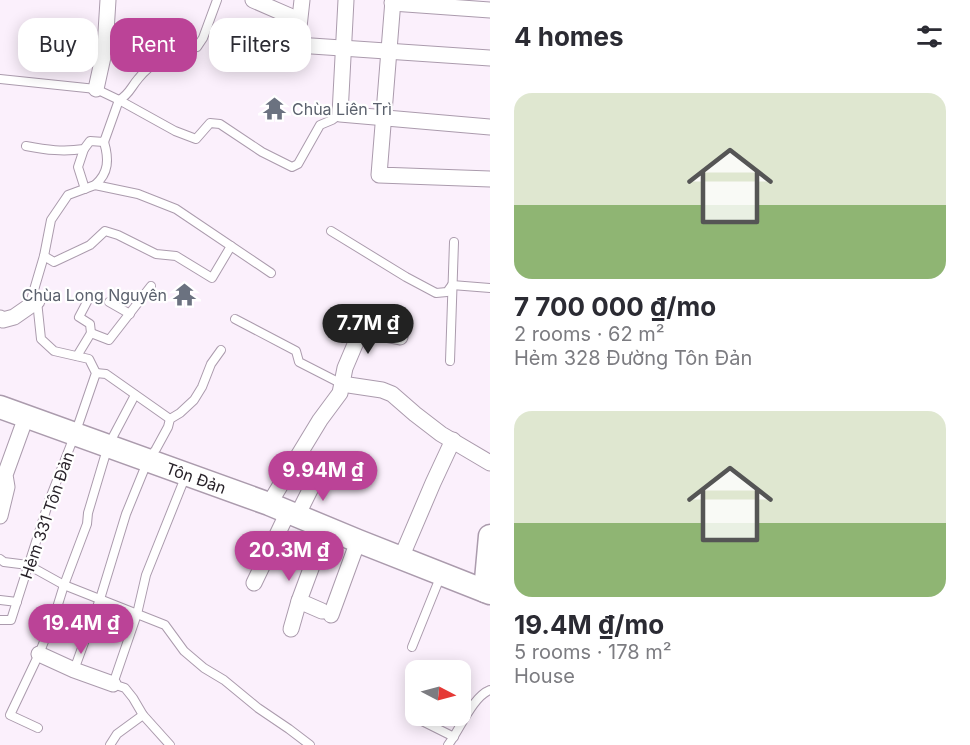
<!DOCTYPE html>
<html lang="en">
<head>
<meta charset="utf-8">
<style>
  body { margin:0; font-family:Inter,sans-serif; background:#f2f2f3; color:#2b2b33; height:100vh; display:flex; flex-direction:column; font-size:22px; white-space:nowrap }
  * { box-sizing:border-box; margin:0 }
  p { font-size:20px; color:#7c7c81 }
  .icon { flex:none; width:33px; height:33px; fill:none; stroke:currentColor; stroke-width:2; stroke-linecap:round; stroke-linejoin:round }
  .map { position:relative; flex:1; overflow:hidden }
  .drawer { display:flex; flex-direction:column; background:#fff; width:480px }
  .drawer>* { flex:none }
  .top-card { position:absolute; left:18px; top:18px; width:381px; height:54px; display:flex; gap:12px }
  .needle { width:39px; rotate:96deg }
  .fabs { position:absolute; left:405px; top:660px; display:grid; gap:12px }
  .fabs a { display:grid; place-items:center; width:66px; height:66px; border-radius:12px; background:#fff; box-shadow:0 3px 15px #0003; font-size:30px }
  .price { position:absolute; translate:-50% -51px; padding:0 14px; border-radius:21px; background:#bb4397; color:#fff; font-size:20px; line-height:39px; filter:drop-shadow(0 2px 3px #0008) }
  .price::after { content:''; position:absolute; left:50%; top:36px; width:18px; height:14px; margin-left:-9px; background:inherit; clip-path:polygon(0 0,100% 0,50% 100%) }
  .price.current { background:#222; color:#fff }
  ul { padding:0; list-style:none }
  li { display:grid; align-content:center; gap:12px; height:318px; padding:0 24px }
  li span { display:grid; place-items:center; height:186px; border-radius:18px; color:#555 }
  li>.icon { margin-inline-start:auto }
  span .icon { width:108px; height:108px; fill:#fffc; stroke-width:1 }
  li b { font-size:26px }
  h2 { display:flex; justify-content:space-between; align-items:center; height:72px; padding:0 24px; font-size:26px }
  .pill { padding:0 21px; border-radius:18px; background:#fff; box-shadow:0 3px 15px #0003; font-size:21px; line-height:54px }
  .pill.current { background:#bb4397; color:#fff }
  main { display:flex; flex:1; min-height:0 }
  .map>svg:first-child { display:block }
</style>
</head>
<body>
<main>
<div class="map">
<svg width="490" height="745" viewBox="0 0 490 745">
  <rect width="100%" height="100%" fill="#fbf0fc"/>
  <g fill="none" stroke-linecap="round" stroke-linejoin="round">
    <defs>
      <g id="lane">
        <path d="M 0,79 L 96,89 L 119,100 L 175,131 L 196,139 L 210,123 L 220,124 L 262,152 L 292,167 L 298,164 L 320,125 L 332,120 L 340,114"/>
        <path d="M 26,146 C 47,150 63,152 84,149 L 90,141 L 104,142 L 119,100 C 129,95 131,87 138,79 C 152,61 175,51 197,47 L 203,38 L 217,0"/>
        <path d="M 84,149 L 78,167 L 85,189"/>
        <path d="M 95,185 C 109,173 109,159 104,142"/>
        <path d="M 331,231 L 406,277 L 436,293 L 447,292 L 452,285 L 490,288"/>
        <path d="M 44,256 L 54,262 L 90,245 L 105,231 L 118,235 L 156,254 L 176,256 L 212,278 L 231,246"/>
        <path d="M 88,300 L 79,317 L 90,324 L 91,333"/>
        <path d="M 109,302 L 130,314"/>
        <path d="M 235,319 L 296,351 L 299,362 L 342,384"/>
        <path d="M 340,323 L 359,335"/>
        <path d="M 77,356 L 91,333 L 109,340 L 151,286"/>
        <path d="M 450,361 L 454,242"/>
        <path d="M 96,373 L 106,374 L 170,419"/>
        <path d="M 0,559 L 4,562 L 28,565 L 64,585 L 165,625 L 184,651 L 204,668 L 224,680 L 258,708 L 289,729 L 310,745"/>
        <path d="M 0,600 L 17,602"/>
        <path d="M 0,620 L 11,620 L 49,501 L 75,434 L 96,373 L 89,359 L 54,351 L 41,339 L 37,301 L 31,300 L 44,256 L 51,220 L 68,195 L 95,185 L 138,194 L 176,209 L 271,273"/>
        <path d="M 412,647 L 441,575"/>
        <path d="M 74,670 L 100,599 L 126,514 L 148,460 L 156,449 L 168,427 L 170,419 L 180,413 L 194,400 L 202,387 L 211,364 L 221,350"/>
        <path d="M 414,717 L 454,737"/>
        <path d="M 38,728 L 10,715 L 39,654 L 55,614 L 64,585 L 87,524 L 88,513 L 108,446 L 135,395"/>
        <path d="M 110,745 L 117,734 L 143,715"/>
        <path d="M 170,745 L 143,715 L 133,698 L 125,688 L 113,684 L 137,614 L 146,575 L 186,475"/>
        <path d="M 448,745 C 460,730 472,697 490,690"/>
      </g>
      <g id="street">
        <path d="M 253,0 L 299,20"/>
        <path d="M 302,0 L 297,45 L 490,58"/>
        <path d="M 346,0 L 340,114 L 490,127"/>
        <path d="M 393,0 L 379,175 L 490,179"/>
        <path d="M 392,3 L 490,10"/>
        <path d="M 96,89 L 105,48 L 108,0"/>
        <path d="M 0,318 L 3,320 L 14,317 L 37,301"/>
        <path d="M 342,384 L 382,390 L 392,394 L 415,414 L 441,434 L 490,463"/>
        <path d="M 269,504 L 320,420 L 340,393 L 345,368 L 359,335 L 374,332 L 400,337"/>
        <path d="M 0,516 L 7,487 L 5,475 L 26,417"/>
        <path d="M 297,516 L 319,472"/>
        <path d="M 401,558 L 433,483 L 453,440"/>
        <path d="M 254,583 L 288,512"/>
        <path d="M 322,611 L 299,601 L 326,528"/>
        <path d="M 331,615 L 358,541"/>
        <path d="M 291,629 L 299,601"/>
        <path d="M 39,654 L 74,670 L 113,684"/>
      </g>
      <g id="secondary">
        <path d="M 0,407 L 269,504 L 358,541 L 490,593"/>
        <path d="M 485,591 L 490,536"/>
      </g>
    </defs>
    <!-- lane casing -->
    <use href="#lane" stroke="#ab9bad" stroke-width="10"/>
    <!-- street casing -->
    <use href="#street" stroke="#ab9bad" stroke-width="17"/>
    <!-- secondary casing -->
    <use href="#secondary" stroke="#ab9bad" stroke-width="25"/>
    <!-- lane -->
    <use href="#lane" stroke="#fff" stroke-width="8"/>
    <!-- street -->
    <use href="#street" stroke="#fff" stroke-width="15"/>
    <!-- secondary -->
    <use href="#secondary" stroke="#fff" stroke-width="22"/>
  </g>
  <!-- icons -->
  <defs>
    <symbol id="temple-bare" viewBox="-9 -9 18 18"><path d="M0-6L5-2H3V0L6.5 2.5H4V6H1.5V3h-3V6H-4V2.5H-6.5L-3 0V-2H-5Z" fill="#6b7280" stroke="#fff" stroke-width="2.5" paint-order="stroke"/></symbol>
  </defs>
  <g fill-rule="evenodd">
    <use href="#temple-bare" x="258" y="92" width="33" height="33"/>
    <use href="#temple-bare" x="168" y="278" width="33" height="33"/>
  </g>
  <g text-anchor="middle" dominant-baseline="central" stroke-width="4.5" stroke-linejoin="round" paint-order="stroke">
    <!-- worship labels -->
    <g font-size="16" fill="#5b616d" stroke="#fff" text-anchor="start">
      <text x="292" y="109">Chùa Liên Trì</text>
      <text x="167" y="295" text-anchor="end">Chùa Long Nguyên</text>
    </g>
    <!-- street labels -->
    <g font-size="16" fill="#282229" stroke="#fff">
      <text transform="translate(196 478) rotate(20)">Tôn Đản</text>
      <text transform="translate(47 515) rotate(-71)">Hẻm 331 Tôn Đản</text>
    </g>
  </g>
</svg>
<div class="fabs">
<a><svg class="needle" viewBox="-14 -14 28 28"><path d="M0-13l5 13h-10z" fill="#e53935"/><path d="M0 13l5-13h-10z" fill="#7c7c81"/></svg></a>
</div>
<b class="price current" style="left:368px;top:355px">7.7M ₫</b>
<b class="price" style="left:323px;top:502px">9.94M ₫</b>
<b class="price" style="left:289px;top:582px">20.3M ₫</b>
<b class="price" style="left:81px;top:655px">19.4M ₫</b>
<div class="top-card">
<a class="pill">Buy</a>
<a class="pill current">Rent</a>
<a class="pill">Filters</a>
</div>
</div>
<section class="drawer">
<h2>4 homes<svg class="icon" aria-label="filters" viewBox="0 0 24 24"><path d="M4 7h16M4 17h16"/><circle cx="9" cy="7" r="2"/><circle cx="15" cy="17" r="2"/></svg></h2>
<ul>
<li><span style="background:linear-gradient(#dfe7d0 60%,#8fb573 0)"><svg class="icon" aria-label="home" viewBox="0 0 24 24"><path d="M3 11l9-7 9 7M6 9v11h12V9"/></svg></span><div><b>7 700 000 ₫/mo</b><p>2 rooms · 62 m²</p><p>Hẻm 328 Đường Tôn Đản</p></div></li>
<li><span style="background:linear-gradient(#dfe7d0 60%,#8fb573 0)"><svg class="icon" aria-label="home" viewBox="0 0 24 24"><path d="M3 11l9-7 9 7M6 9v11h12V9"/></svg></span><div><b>19.4M ₫/mo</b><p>5 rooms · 178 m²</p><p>House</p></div></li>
</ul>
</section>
</main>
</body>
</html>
